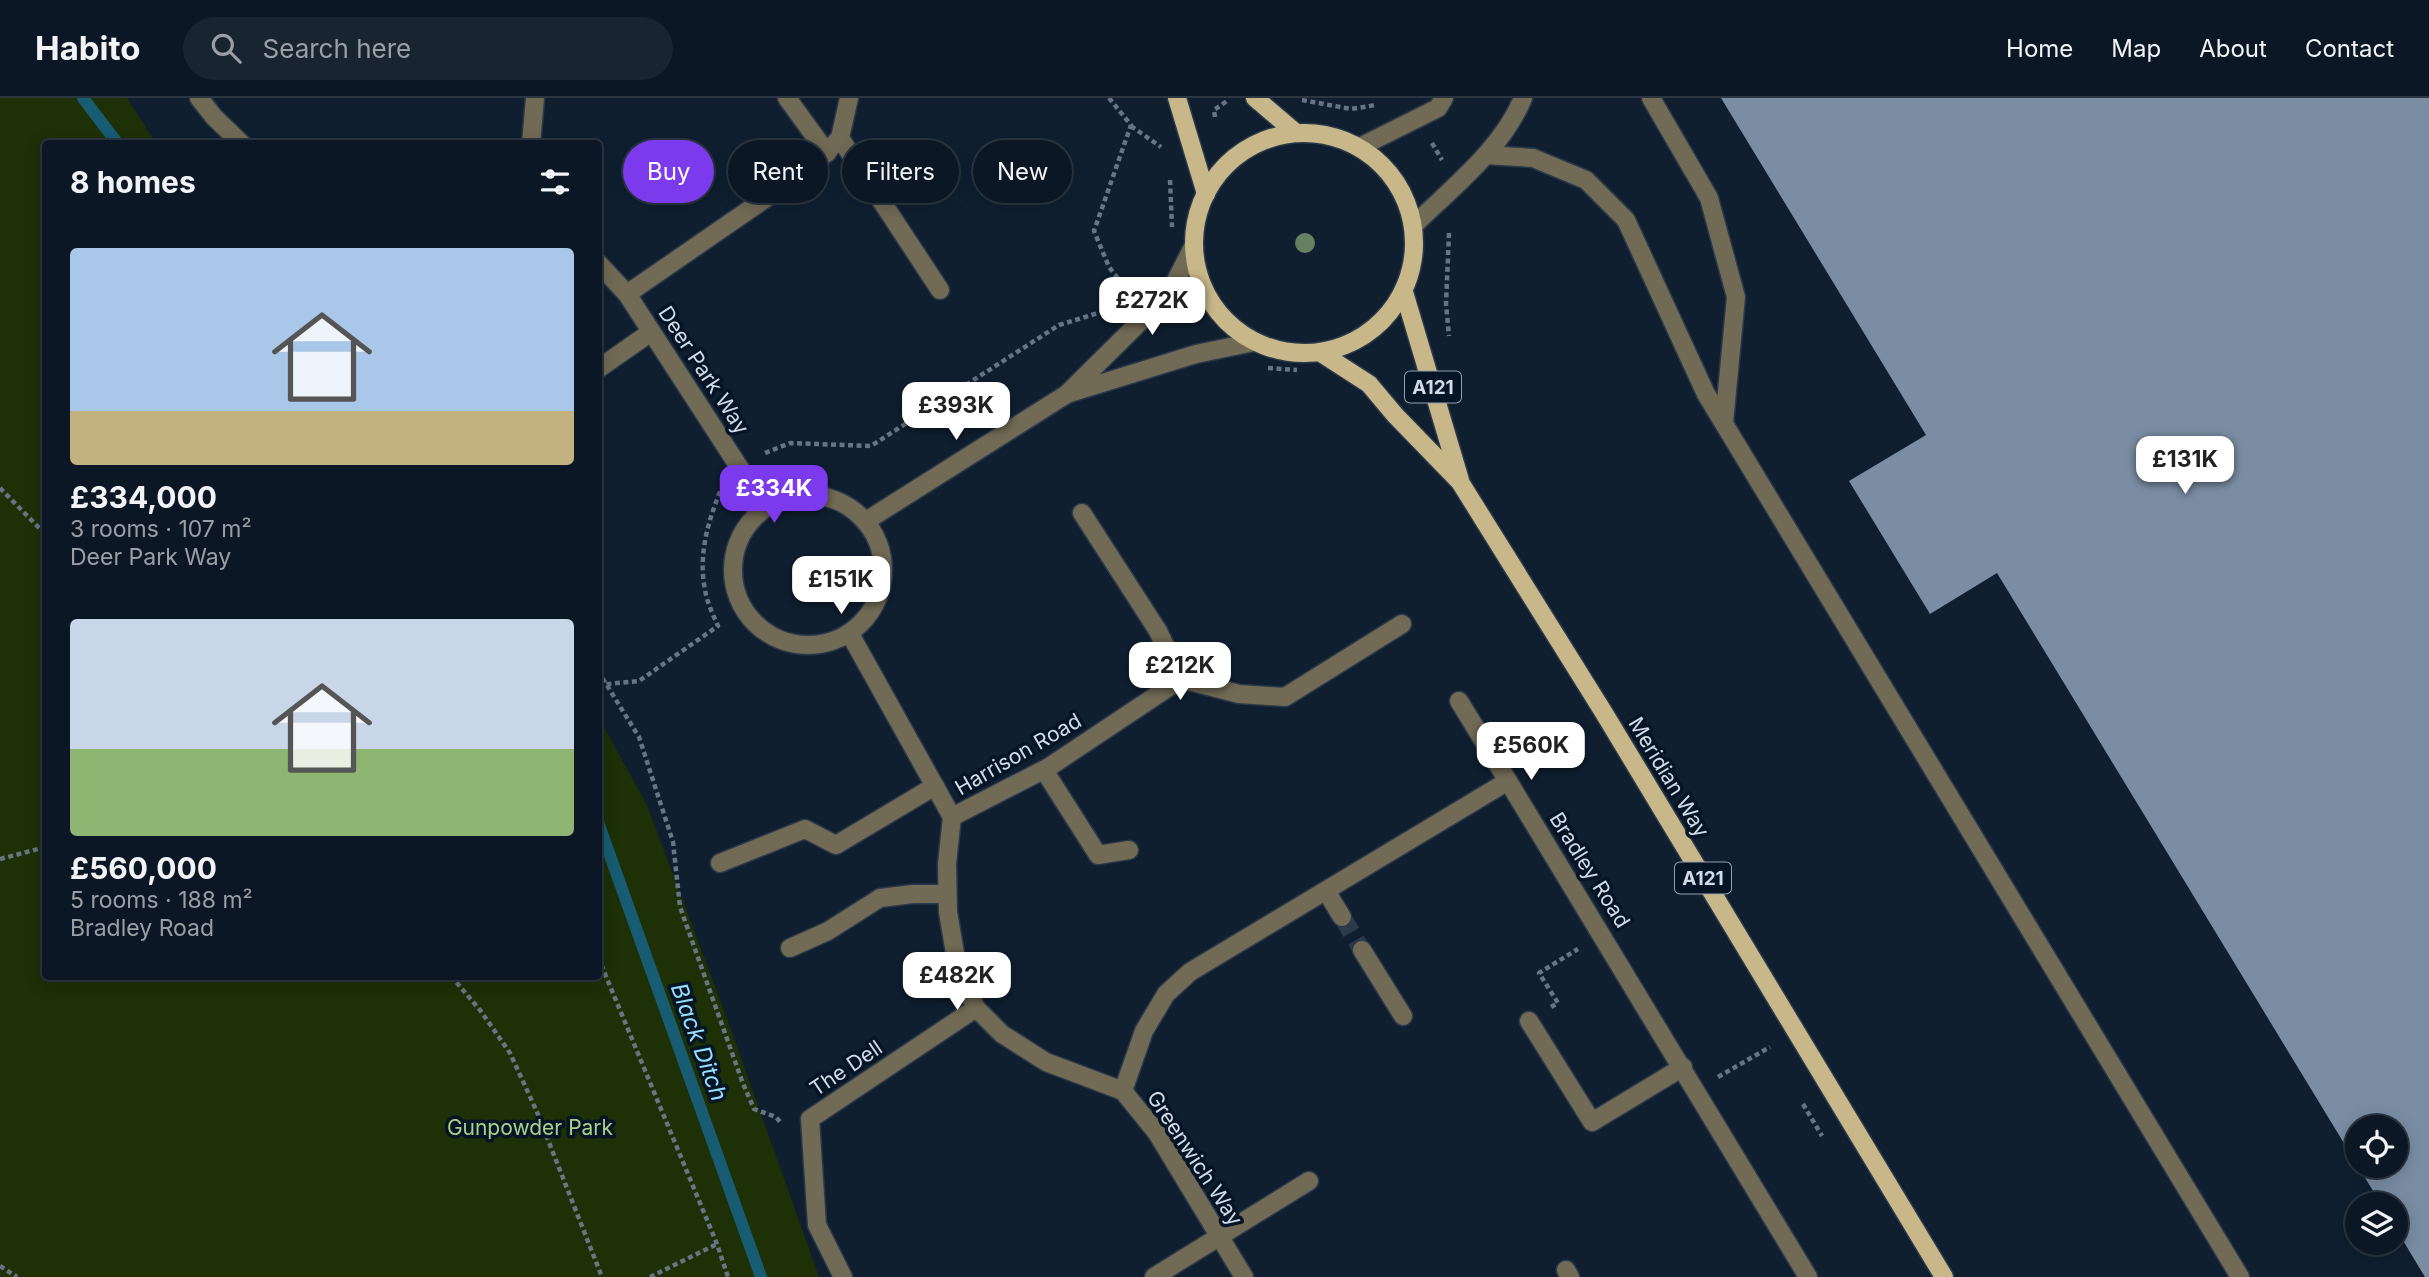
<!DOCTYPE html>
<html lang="en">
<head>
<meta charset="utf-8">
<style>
  body { margin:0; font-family:Inter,sans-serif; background:#192431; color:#f1f3f6; height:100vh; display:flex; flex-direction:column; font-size:26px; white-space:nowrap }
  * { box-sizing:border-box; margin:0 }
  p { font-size:23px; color:#9a9fa6 }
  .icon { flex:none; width:38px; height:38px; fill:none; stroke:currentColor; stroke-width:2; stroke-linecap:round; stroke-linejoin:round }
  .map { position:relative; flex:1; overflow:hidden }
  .details { position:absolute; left:42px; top:42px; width:560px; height:840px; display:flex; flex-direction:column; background:#0b1724; border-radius:7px; box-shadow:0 4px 18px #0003,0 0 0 2px #2b3641 }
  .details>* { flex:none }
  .hud { position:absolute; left:623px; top:42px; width:665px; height:63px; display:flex; gap:14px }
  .tools { position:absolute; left:2345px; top:1017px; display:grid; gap:14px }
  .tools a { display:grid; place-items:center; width:63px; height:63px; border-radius:50%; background:#0b1724; box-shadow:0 4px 18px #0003,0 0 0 2px #2b3641; font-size:35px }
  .price { position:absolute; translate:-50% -60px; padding:0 16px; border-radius:14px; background:#fff; color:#222; font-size:23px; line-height:46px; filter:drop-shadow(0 2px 4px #0008) }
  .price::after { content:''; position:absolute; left:50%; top:42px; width:21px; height:16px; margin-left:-10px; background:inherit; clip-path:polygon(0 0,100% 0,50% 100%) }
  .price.on { background:#7c3aed; color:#fff }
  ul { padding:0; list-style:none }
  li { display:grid; align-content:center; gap:14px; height:371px; padding:0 28px }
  li span { display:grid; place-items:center; height:217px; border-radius:7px; color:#555 }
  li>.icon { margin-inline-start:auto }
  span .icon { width:126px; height:126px; fill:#fffc; stroke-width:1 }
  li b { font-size:30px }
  h2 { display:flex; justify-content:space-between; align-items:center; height:84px; padding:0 28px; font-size:30px }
  .pill { padding:0 24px; border-radius:32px; background:#0b1724; box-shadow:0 4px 18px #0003,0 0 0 2px #2b3641; font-size:24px; line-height:63px }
  .pill.on { background:#7c3aed; color:#fff }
  header { display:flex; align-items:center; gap:42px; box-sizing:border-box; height:98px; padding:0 35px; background:#0b1724; border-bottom:2px solid #2b3641 }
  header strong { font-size:33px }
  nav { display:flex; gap:38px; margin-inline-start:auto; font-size:24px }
  .search { width:490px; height:63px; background:#192431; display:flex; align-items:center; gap:18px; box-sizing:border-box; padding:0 24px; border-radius:38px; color:#9a9fa6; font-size:26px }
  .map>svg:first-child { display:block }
</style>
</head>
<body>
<header>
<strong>Habito</strong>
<div class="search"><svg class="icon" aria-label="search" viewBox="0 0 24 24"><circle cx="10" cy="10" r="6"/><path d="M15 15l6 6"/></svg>Search here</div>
<nav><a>Home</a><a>Map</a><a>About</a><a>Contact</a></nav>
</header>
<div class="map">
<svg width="2429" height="1179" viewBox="0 0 2429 1179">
  <rect width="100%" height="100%" fill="#0f1f30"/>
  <!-- green -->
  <path fill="#1d3006" d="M 0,0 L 127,0 L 156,45 L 46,46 L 46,878 L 598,878 L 599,620 L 647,707 L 724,912 L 819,1179 L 0,1179 Z"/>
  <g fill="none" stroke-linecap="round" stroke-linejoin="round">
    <!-- stream -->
    <g stroke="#175c73" stroke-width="12">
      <path d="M 83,0 L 118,46"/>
      <path d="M 598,724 L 761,1179"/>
    </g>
  </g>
  <!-- building -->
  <path fill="#7a8da3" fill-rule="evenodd" d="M 1721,0 L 2429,0 L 2429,1179 L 2425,1179 L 2396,1131 L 2396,1106 L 2381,1106 L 1997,475 L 1930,516 L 1849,383 L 1926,337 ZM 2357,1029 L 2396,1029 L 2396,1068 L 2357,1068 Z"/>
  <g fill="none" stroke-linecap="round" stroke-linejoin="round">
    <!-- minor-tunnel -->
    <path stroke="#2c3b4c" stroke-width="18" stroke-dasharray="18 9" stroke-linecap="butt" d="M 1342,819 L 1362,852"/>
    <defs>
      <g id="minor">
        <path d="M 199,0 L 214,19 L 242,46"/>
        <path d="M 787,0 L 827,55"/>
        <path d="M 1651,0 L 1709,100 L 1736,199 L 1724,325"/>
        <path d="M 840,40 L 940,192"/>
        <path d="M 531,46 L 535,0"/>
        <path d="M 1360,49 L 1438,10 L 1444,0"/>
        <path d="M 1486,57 L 1533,60 L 1586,82 L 1626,122 L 1706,296 L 2240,1179"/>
        <path d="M 1414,127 C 1453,89 1502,51 1523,0"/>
        <path d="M 598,165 L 627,196 L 765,409"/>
        <path d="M 627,196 L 814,67 L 840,40 L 849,0"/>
        <path d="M 598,271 L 651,234"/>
        <path d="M 1070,295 L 1196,256 L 1254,244"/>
        <circle cx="808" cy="472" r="75"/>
        <path d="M 1082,415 L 1158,533 L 1181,581"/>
        <path d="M 866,423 L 1067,296 L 1170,194 L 1193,149"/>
        <path d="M 850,536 L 952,719 L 947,766 L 948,814 L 958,873 L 976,910 L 1002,936 L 1046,964 L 1123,993 L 1157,1035 L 1244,1179"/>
        <path d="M 1459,603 L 1508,683"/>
        <path d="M 1044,672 L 1098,757 L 1129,752"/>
        <path d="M 952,719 L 1049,669 L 1181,581 L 1239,596 L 1285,599 L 1402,526"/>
        <path d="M 720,765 L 805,731 L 836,747 L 935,688"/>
        <path d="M 1326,793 L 1342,819"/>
        <path d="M 790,850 L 828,833 L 880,800 L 913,796 L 947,796"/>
        <path d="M 1362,852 L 1403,918"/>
        <path d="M 1529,923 L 1592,1024 L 1683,969"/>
        <path d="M 1123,993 L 1144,933 L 1166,896 L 1190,874 L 1508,683 L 1808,1179"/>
        <path d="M 1566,1172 L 1570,1179"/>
        <path d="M 843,1179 L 817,1127 L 810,1021 L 976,910"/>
        <path d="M 1154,1179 L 1309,1083"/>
      </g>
      <g id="major">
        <path d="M 1177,0 L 1206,96"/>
        <path d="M 1255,0 L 1295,34"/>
        <circle cx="1304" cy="145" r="110"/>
        <path d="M 1404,194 L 1460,382"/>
        <path d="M 1321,255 L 1369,286 L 1395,317 L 1460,384 L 1604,615 L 1944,1179"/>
      </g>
    </defs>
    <!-- minor casing -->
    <use href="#minor" stroke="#2a394a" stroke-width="21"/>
    <!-- major casing -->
    <use href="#major" stroke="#2a394a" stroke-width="21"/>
    <!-- path -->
    <g stroke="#667483" stroke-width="4.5" stroke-dasharray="5 3.5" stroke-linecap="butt">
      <path d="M 1109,0 L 1131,27 L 1094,133 L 1109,169 L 1130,196"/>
      <path d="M 1302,2 L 1351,11 L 1376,7"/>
      <path d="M 1215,19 L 1214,12 L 1227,3"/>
      <path d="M 1131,28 L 1161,49"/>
      <path d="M 1432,45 L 1442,62"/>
      <path d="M 1170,82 L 1172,129"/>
      <path d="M 1449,135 L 1446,206 L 1449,238"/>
      <path d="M 1268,270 L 1297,272"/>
      <path d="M 765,355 L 790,345 L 871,348 L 1059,227 L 1111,211"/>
      <path d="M 0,390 L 46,437"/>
      <path d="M 598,573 L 639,639 L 673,744 L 680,809 L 742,983 L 754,1011 L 776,1019 L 781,1025"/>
      <path d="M 598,587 L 639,583 L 718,528 C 713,517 707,504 705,492 C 698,456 708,424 721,391"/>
      <path d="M 0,761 L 46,749"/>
      <path d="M 598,859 L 717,1146 L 728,1179"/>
      <path d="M 451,878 L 480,912 L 510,955 L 537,1014 L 602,1179"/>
      <path d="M 1551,909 L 1558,905 L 1539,875 L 1578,851"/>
      <path d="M 1718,979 L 1770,949"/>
      <path d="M 1803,1006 L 1822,1038"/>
      <path d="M 0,1168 L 17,1179"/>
      <path d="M 650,1179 L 717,1146"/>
    </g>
    <!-- minor -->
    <use href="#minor" stroke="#716a54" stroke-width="18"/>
    <!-- major -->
    <use href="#major" stroke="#c7b789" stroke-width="18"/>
  </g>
  <!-- trees -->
  <circle fill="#648060" cx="1305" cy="145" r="10"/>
  <g text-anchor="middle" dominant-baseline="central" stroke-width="7" stroke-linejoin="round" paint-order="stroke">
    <!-- shield labels -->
    <g fill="#061526" stroke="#95a0ae" stroke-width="2">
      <rect x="1405" y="273.5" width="56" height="31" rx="5"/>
      <rect x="1675" y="764.5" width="56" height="31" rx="5"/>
    </g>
    <g font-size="19" font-weight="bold" fill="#d2dce9">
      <text x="1433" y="289">A121</text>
      <text x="1703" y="780">A121</text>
    </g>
    <!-- street labels -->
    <g font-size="21" fill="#d2dce9" stroke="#061526">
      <text transform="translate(704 272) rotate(57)">Deer Park Way</text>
      <text transform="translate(1018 656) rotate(-30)">Harrison Road</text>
      <text transform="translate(1669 679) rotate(59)">Meridian Way</text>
      <text transform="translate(1590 772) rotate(58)">Bradley Road</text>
      <text transform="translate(846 970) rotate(-34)">The Dell</text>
      <text transform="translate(1195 1060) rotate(57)">Greenwich Way</text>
    </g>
    <!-- park labels -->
    <g font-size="21" fill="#a9d087" stroke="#061526">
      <text x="530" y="1029">Gunpowder Park</text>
    </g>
    <!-- water labels -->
    <g font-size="23" font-style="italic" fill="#95dffd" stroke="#061526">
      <text transform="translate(699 944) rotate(70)">Black Ditch</text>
    </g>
  </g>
</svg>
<div class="tools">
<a><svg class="icon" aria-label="locate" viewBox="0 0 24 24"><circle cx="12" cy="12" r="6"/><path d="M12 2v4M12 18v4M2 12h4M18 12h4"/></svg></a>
<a><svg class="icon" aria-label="layers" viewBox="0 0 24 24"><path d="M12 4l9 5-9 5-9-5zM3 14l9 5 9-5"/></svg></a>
</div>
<b class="price" style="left:1152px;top:239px">£272K</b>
<b class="price" style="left:956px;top:344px">£393K</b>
<b class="price" style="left:2185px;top:398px">£131K</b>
<b class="price on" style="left:774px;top:427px">£334K</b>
<b class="price" style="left:841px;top:518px">£151K</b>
<b class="price" style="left:1180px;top:604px">£212K</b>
<b class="price" style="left:1531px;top:684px">£560K</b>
<b class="price" style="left:957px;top:914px">£482K</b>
<div class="hud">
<a class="pill on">Buy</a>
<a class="pill">Rent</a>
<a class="pill">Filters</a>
<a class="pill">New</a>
</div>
<section class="details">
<h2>8 homes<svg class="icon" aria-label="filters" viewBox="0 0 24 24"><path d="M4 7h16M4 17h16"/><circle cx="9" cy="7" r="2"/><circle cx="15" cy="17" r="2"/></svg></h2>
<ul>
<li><span style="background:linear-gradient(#a9c7e8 75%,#c2b280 0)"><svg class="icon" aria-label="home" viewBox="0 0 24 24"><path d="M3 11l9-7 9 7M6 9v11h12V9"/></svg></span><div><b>£334,000</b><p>3 rooms · 107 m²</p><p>Deer Park Way</p></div></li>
<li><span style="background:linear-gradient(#c9d6e8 60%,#8fb573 0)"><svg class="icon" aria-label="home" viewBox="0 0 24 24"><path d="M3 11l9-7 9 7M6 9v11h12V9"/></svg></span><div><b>£560,000</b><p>5 rooms · 188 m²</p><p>Bradley Road</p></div></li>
</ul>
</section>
</div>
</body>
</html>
